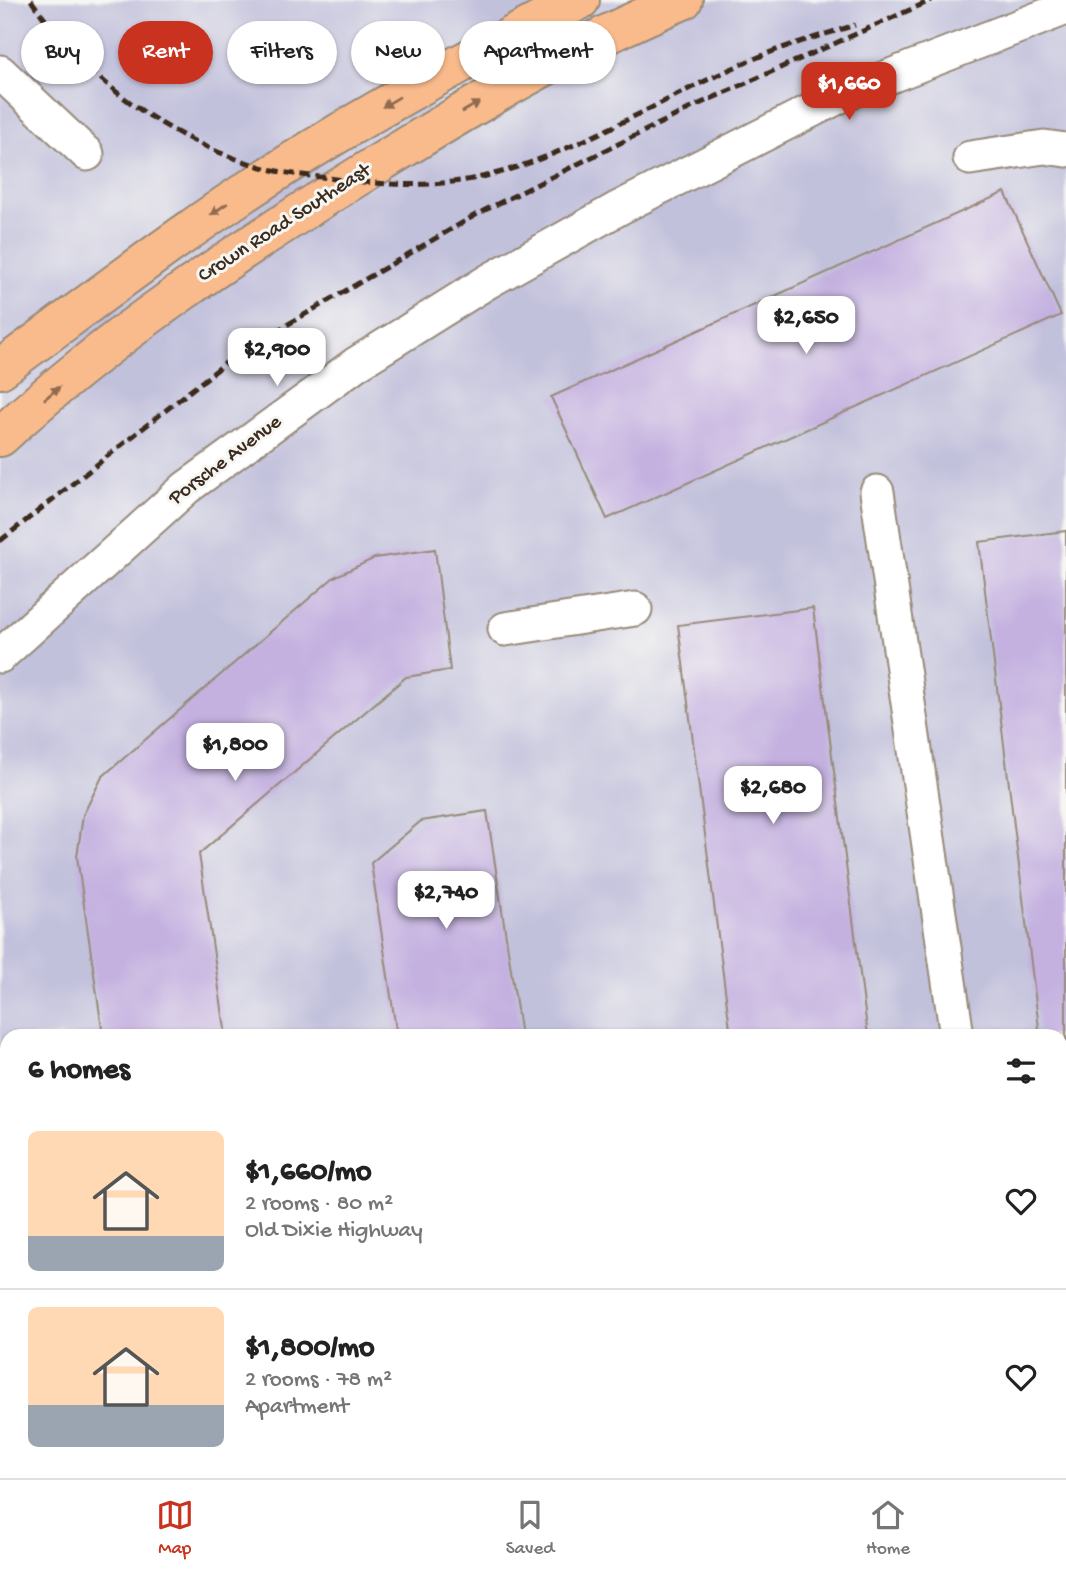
<!DOCTYPE html>
<html lang="en">
<head>
<meta charset="utf-8">
<style>
  body { margin:0; font-family:"Gochi Hand",sans-serif; background:#f2f2f2; color:#222; height:100vh; display:flex; flex-direction:column; font-size:26px; white-space:nowrap }
  * { box-sizing:border-box; margin:0 }
  p { font-size:23px; color:#767676 }
  .icon { flex:none; width:38px; height:38px; fill:none; stroke:currentColor; stroke-width:2; stroke-linecap:round; stroke-linejoin:round }
  .map { position:relative; flex:1; overflow:hidden }
  .side { position:absolute; left:0px; top:1029px; width:1068px; height:450px; display:flex; flex-direction:column; background:#fff; border-radius:21px 21px 0 0; box-shadow:0 2px 5px #0004 }
  .side>* { flex:none }
  .guide { position:absolute; left:21px; top:21px; width:700px; height:63px; display:flex; gap:14px }
  .price { position:absolute; translate:-50% -60px; padding:0 16px; border-radius:14px; background:#fff; color:#222; font-size:23px; line-height:46px; filter:drop-shadow(0 2px 4px #0008) }
  .price::after { content:''; position:absolute; left:50%; top:42px; width:21px; height:16px; margin-left:-10px; background:inherit; clip-path:polygon(0 0,100% 0,50% 100%) }
  .price.current { background:#c8321e; color:#fff }
  ul { padding:0; list-style:none }
  li { display:flex; align-items:center; gap:21px; height:175px; padding:0 28px }
  li+li { border-top:2px solid #e0e0e0 }
  li span { display:grid; place-items:center; flex:none; width:196px; height:140px; border-radius:10px; color:#555 }
  li>.icon { margin-inline-start:auto }
  span .icon { width:84px; height:84px; fill:#fffc; stroke-width:1 }
  li b { font-size:30px }
  h2 { display:flex; justify-content:space-between; align-items:center; height:84px; padding:0 28px; font-size:30px }
  .chip { padding:0 24px; border-radius:32px; background:#fff; box-shadow:0 2px 5px #0004; font-size:24px; line-height:63px }
  .chip.current { background:#c8321e; color:#fff }
  .tab-bar { display:flex; justify-content:space-around; align-items:center; height:98px; border-top:2px solid #e0e0e0; background:#fff; font-size:19px; color:#767676 }
  .tab-bar a { display:grid; justify-items:center; gap:4px }
  .tab-bar .current { color:#c8321e }
  .map>svg:first-child { display:block }
</style>
</head>
<body>
<div class="map">
<svg width="1066" height="1478" viewBox="0 0 1066 1478">
  <rect width="100%" height="100%" fill="#f6f6f2"/>
  <filter id="ink" filterUnits="userSpaceOnUse"><feTurbulence type="fractalNoise" baseFrequency=".0143" numOctaves="2"/><feDisplacementMap in="SourceGraphic" scale="14" xChannelSelector="R" yChannelSelector="G"/><feConvolveMatrix kernelMatrix="1 2 1 2 8 2 1 2 1" color-interpolation-filters="sRGB"/></filter>
  <filter id="wash" filterUnits="userSpaceOnUse"><feTurbulence type="fractalNoise" baseFrequency=".00686" numOctaves="4" result="noise"/><feDisplacementMap in="SourceGraphic" scale="28" xChannelSelector="R" yChannelSelector="G"/><feGaussianBlur stdDeviation="1.57" result="paint"/><feColorMatrix in="noise" values="0 0 0 0 0 0 0 0 0 0 0 0 0 0 0 0 0 1.4 0 .05"/><feComposite in="paint" operator="in"/></filter>
  <g filter="url(#wash)">
    <rect width="100%" height="100%" fill="#f1e9d5"/>
    <!-- industrial -->
    <path fill="#c2c1dc" fill-rule="evenodd" d="M 0,0 L 1066,0 L 1066,1478 L 0,1478 ZM 7,1036 L 1060,1036 L 1060,1472 L 7,1472 Z"/>
    <g id="blocks">
      <!-- building -->
      <g fill="#c4b1e0">
        <path d="M 1005,192 L 1061,315 L 607,519 L 551,397 Z"/>
        <path d="M 1066,531 L 1066,1171 L 1060,1172 L 1060,1036 L 1040,1036 L 979,542 Z"/>
        <path d="M 435,549 L 450,670 L 406,677 L 199,854 L 226,1036 L 103,1036 L 77,857 L 83,815 L 102,777 L 334,577 L 375,558 Z"/>
        <path d="M 813,608 L 868,1036 L 731,1036 L 678,625 Z"/>
        <path d="M 487,811 L 521,1036 L 397,1036 L 371,863 L 421,821 Z"/>
      </g>
    </g>
  </g>
  <g filter="url(#ink)">
    <use href="#blocks" fill-opacity="0" stroke="#968a7a" stroke-width="2"/>
    <g fill="none" stroke-linecap="round" stroke-linejoin="round">
      <defs>
        <g id="minor">
          <path d="M 0,72 L 87,154"/>
          <path d="M 970,158 L 1044,147 L 1066,150"/>
          <path d="M 877,492 L 957,1036"/>
          <path d="M 505,629 L 635,609"/>
          <path d="M 0,656 L 186,488 L 356,364 L 487,282 L 619,208 L 844,94 L 1066,8"/>
          <path d="M 1060,1243 L 1066,1242"/>
          <path d="M 0,1275 L 7,1286"/>
          <path d="M 0,1439 L 7,1443"/>
          <path d="M 67,1472 L 85,1478"/>
          <path d="M 230,1472 L 231,1478"/>
          <path d="M 616,1472 L 617,1478"/>
          <path d="M 691,1472 L 692,1478"/>
          <path d="M 750,1472 L 750,1478"/>
          <path d="M 836,1472 L 837,1478"/>
          <path d="M 320,1478 L 355,1472"/>
        </g>
        <g id="major">
          <path d="M 0,369 C 91,303 180,233 276,172 C 374,109 477,54 580,0"/>
          <path d="M 0,437 C 110,335 238,251 365,172 C 467,109 572,46 683,0"/>
        </g>
      </defs>
      <!-- minor casing -->
      <use href="#minor" stroke="#968a7a" stroke-width="37"/>
      <!-- major casing -->
      <use href="#major" stroke="#968a7a" stroke-width="42"/>
      <!-- minor -->
      <use href="#minor" stroke="#fff" stroke-width="33"/>
      <!-- major -->
      <use href="#major" stroke="#fabb8c" stroke-width="38"/>
      <!-- rail -->
      <g stroke="#3b2a1e" stroke-width="5" stroke-dasharray="10 5" stroke-linecap="butt">
        <path d="M 31,0 C 88,83 174,145 273,170 C 293,175 315,176 336,179 C 406,188 461,188 529,163 C 615,132 693,81 779,49 C 804,40 830,33 855,25"/>
        <path d="M 0,541 L 237,354 L 479,213 L 697,105 L 932,0"/>
      </g>
    </g>
    <!-- one-way arrows -->
    <defs><path id="oneway-solid" d="M-6-.8H1V-3.2L6.5 0L1 3.2V.8H-6Z" transform="scale(1.75)"/></defs>
    <g fill="#916b50">
      <use href="#oneway-solid" transform="translate(391 102) rotate(149)"/>
      <use href="#oneway-solid" transform="translate(471 107) rotate(-30)"/>
      <use href="#oneway-solid" transform="translate(219 209) rotate(146)"/>
      <use href="#oneway-solid" transform="translate(52 393) rotate(-39)"/>
    </g>
  </g>
  <g text-anchor="middle" dominant-baseline="central" stroke-width="6" stroke-linejoin="round" paint-order="stroke">
    <!-- street labels -->
    <g font-size="21" fill="#3b2a1e" stroke="#f6f6f2">
      <text transform="translate(285 224) rotate(-33)">Crown Road Southeast</text>
      <text transform="translate(226 461) rotate(-37)">Porsche Avenue</text>
    </g>
  </g>
</svg>
<b class="price current" style="left:849px;top:122px">$1,660</b>
<b class="price" style="left:806px;top:356px">$2,650</b>
<b class="price" style="left:277px;top:388px">$2,900</b>
<b class="price" style="left:235px;top:783px">$1,800</b>
<b class="price" style="left:773px;top:826px">$2,680</b>
<b class="price" style="left:446px;top:931px">$2,740</b>
<div class="guide">
<a class="chip">Buy</a>
<a class="chip current">Rent</a>
<a class="chip">Filters</a>
<a class="chip">New</a>
<a class="chip">Apartment</a>
</div>
<section class="side">
<h2>6 homes<svg class="icon" aria-label="filters" viewBox="0 0 24 24"><path d="M4 7h16M4 17h16"/><circle cx="9" cy="7" r="2"/><circle cx="15" cy="17" r="2"/></svg></h2>
<ul>
<li><span style="background:linear-gradient(#ffd9b3 75%,#9aa5b1 0)"><svg class="icon" aria-label="home" viewBox="0 0 24 24"><path d="M3 11l9-7 9 7M6 9v11h12V9"/></svg></span><div><b>$1,660/mo</b><p>2 rooms · 80 m²</p><p>Old Dixie Highway</p></div><svg class="icon" aria-label="heart" viewBox="0 0 24 24"><path d="M12 20l-8-8c-3-5 5-10 8-4 3-6 11-1 8 4z"/></svg></li>
<li><span style="background:linear-gradient(#ffd9b3 70%,#9aa5b1 0)"><svg class="icon" aria-label="home" viewBox="0 0 24 24"><path d="M3 11l9-7 9 7M6 9v11h12V9"/></svg></span><div><b>$1,800/mo</b><p>2 rooms · 78 m²</p><p>Apartment</p></div><svg class="icon" aria-label="heart" viewBox="0 0 24 24"><path d="M12 20l-8-8c-3-5 5-10 8-4 3-6 11-1 8 4z"/></svg></li>
</ul>
</section>
</div>
<nav class="tab-bar">
<a class="current"><svg class="icon" aria-label="map" viewBox="0 0 24 24"><path d="M3 6l6-2 6 2 6-2v14l-6 2-6-2-6 2zM9 4v14M15 6v14"/></svg>Map</a>
<a><svg class="icon" aria-label="saved" viewBox="0 0 24 24"><path d="M7 4h10v16l-5-4-5 4z"/></svg>Saved</a>
<a><svg class="icon" aria-label="home" viewBox="0 0 24 24"><path d="M3 11l9-7 9 7M6 9v11h12V9"/></svg>Home</a>
</nav>
</body>
</html>
